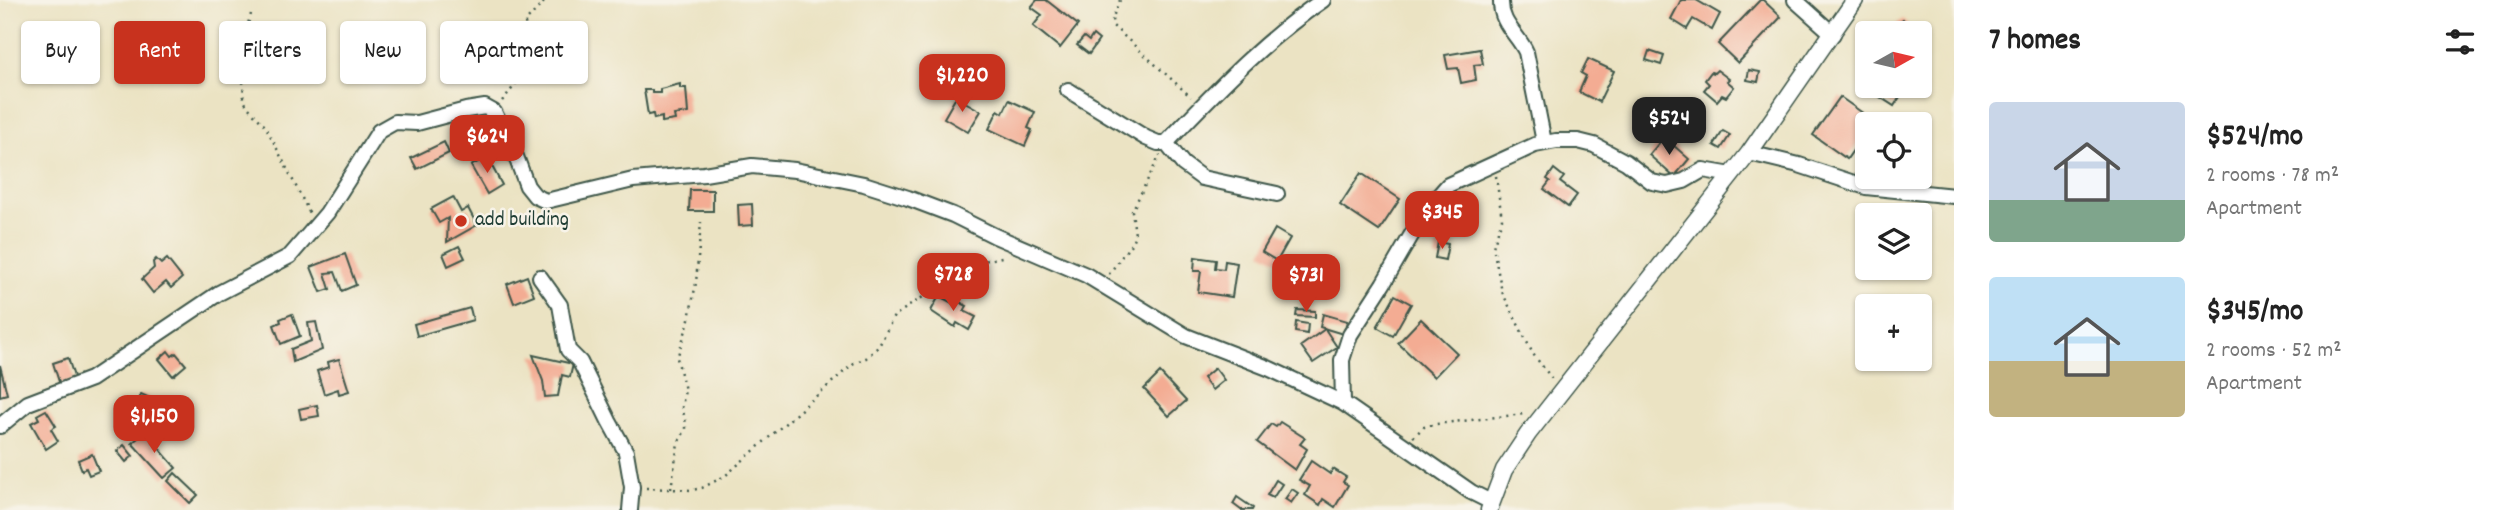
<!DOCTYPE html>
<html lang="en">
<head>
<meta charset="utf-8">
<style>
  body { margin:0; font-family:Dekko,sans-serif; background:#f6f6f6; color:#222; height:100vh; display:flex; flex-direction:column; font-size:26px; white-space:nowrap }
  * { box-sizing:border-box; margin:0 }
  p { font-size:23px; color:#767676 }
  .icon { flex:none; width:38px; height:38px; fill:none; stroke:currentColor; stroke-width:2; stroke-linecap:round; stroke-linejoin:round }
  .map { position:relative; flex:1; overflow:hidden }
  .details { display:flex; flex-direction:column; background:#fff; width:560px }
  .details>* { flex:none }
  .top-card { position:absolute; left:21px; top:21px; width:665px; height:63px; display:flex; gap:14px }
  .needle { width:46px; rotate:82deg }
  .fabs { position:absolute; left:1855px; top:21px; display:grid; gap:14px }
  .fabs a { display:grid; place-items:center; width:77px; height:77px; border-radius:7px; background:#fff; box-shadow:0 2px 5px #0004; font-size:35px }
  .price { position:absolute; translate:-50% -60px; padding:0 16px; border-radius:14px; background:#c8321e; color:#fff; font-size:23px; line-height:46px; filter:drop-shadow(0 2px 4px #0008) }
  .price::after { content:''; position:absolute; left:50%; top:42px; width:21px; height:16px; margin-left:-10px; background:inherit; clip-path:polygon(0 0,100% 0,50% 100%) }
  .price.selected { background:#222; color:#fff }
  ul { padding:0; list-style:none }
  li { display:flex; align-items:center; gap:21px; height:175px; padding:0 35px }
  li span { display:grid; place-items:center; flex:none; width:196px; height:140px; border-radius:7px; color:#555 }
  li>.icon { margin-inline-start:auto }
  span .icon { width:84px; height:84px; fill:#fffc; stroke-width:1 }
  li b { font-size:30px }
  h2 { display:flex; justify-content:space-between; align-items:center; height:84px; padding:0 35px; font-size:30px }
  .pill { padding:0 24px; border-radius:7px; background:#fff; box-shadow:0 2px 5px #0004; font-size:24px; line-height:63px }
  .pill.selected { background:#c8321e; color:#fff }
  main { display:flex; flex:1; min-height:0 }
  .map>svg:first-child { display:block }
</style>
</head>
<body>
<main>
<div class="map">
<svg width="1954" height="510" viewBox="0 0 1954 510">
  <rect width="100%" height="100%" fill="#f7f3e8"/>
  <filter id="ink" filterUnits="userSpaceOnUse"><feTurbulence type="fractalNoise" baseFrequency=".0143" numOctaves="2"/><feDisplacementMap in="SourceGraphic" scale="14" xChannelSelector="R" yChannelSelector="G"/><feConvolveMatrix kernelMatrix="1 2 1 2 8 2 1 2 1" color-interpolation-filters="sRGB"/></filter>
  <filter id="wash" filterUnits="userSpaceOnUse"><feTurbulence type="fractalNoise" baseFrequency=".00686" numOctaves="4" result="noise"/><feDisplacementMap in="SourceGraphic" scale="28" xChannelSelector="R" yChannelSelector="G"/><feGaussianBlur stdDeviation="1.57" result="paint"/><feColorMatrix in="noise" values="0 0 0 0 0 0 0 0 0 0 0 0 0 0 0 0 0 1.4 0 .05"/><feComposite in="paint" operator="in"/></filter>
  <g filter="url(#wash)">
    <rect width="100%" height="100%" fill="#ebe3c3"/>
    <g id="blocks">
      <!-- building -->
      <g fill="#f3ac93">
        <path d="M 1037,0 L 1046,0 L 1078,25 L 1060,48 L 1033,26 L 1042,15 L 1031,7 Z"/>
        <path d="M 1681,0 L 1696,0 L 1720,14 L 1712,30 L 1693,19 L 1687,29 L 1671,19 Z"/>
        <path d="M 1760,0 L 1763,0 L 1781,17 L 1738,63 L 1718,44 Z"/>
        <path d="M 1903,19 L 1914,33 L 1886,33 Z"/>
        <path d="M 1093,35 L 1099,40 L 1089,54 L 1077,45 L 1084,37 L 1089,41 Z"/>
        <path d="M 1480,49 L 1483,64 L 1474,65 L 1476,80 L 1461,83 L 1458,68 L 1448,69 L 1445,55 Z"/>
        <path d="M 1649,51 L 1664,56 L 1661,65 L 1646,60 Z"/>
        <path d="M 1588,59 L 1614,71 L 1599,102 L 1579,92 L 1586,76 L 1581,73 Z"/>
        <path d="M 1717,70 L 1729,79 L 1727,81 L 1734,87 L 1726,97 L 1722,95 L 1717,101 L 1704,90 L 1709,84 L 1705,80 L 1711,72 L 1714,73 Z"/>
        <path d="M 1749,70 L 1760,72 L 1758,82 L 1747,80 Z"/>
        <path d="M 680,84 L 680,88 L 686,88 L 688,113 L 674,115 L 675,120 L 662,122 L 662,117 L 654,119 L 653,114 L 648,115 L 644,90 L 652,90 L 652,93 L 660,93 L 660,89 Z"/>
        <path d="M 1867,86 L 1907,86 L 1894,106 L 1866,88 Z"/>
        <path d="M 956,97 L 981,111 L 968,132 L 944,118 Z"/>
        <path d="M 1840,97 L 1874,121 L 1872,124 L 1867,124 L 1867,130 L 1847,159 L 1813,135 Z"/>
        <path d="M 1009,100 L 1035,112 L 1028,128 L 1032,130 L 1025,146 L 989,129 L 998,110 L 1003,113 Z"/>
        <path d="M 1723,131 L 1730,135 L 1721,149 L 1714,145 Z"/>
        <path d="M 1664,137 L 1689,159 L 1674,177 L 1649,155 Z"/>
        <path d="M 444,142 L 449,153 L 417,169 L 411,158 Z"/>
        <path d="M 487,157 L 502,185 L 487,194 L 471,166 Z"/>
        <path d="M 1554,169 L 1564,177 L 1560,182 L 1577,195 L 1568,207 L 1544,189 L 1550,181 L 1547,179 Z"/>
        <path d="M 1361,173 L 1400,199 L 1379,231 L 1340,205 Z"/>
        <path d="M 690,190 L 713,190 L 713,211 L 689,211 Z"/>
        <path d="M 453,197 L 461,212 L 468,208 L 477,225 L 447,242 L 448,218 L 439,223 L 431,209 Z"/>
        <path d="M 752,204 L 753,225 L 739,226 L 738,205 Z"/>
        <path d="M 1275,229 L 1290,238 L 1277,261 L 1262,252 Z"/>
        <path d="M 1438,242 L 1448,244 L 1445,260 L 1435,258 Z"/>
        <path d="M 459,246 L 465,258 L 448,266 L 443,254 Z"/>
        <path d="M 345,254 L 356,285 L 342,291 L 335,272 L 325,273 L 330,289 L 321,292 L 311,267 Z"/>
        <path d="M 1195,257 L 1216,260 L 1215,268 L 1224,269 L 1225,261 L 1237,263 L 1232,297 L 1198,292 L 1201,271 L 1194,271 Z"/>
        <path d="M 156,259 L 161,264 L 167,259 L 182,278 L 171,288 L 166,282 L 153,293 L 142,279 L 154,268 L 153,262 Z"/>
        <path d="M 527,276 L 534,295 L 514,303 L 507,284 Z"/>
        <path d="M 1395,295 L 1411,304 L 1393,336 L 1377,327 Z"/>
        <path d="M 939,296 L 952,303 L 954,299 L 967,306 L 964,311 L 976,317 L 969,330 L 957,323 L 955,327 L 931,311 Z"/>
        <path d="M 470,308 L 473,320 L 417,336 L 414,324 Z"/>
        <path d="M 1297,310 L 1315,311 L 1315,317 L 1296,316 Z"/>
        <path d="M 292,314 L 300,336 L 281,344 L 274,325 L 281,322 L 280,319 Z"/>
        <path d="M 1323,314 L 1347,321 L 1343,334 L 1320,327 Z"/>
        <path d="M 1421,319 L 1457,353 L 1434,377 L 1398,343 Z"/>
        <path d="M 316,322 L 322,350 L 293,362 L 291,349 L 311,341 L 308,323 Z"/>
        <path d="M 1296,322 L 1308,324 L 1307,334 L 1295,332 Z"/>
        <path d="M 1325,329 L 1337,347 L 1313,363 L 1301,346 Z"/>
        <path d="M 168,351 L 172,356 L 176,353 L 186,365 L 173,376 L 159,359 Z"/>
        <path d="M 533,355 L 573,364 L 570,377 L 562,375 L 558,396 L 545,397 L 543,381 Z"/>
        <path d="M 68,358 L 75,380 L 60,385 L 53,363 Z"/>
        <path d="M 339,359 L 349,391 L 339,394 L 338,389 L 324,394 L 317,371 L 329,367 L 328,362 Z"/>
        <path d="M 0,365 L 7,394 L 0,396 Z"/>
        <path d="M 1215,368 L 1224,380 L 1212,390 L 1203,378 Z"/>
        <path d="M 1160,373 L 1186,401 L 1169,416 L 1144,389 Z"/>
        <path d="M 141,394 L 152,399 L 146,414 L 135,409 Z"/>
        <path d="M 317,405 L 319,416 L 301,419 L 299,409 Z"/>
        <path d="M 46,410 L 56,426 L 51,429 L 58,441 L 46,449 L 31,423 L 39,419 L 37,415 Z"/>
        <path d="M 1280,422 L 1305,438 L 1300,444 L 1307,449 L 1295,470 L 1257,442 L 1271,424 L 1276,427 Z"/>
        <path d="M 145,432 L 176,468 L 164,478 L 132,443 Z"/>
        <path d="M 124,445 L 133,456 L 126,462 L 117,451 Z"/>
        <path d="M 92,454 L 99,471 L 89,475 L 86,468 L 82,470 L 78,460 Z"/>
        <path d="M 1311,461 L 1330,474 L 1333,469 L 1346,477 L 1343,482 L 1348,485 L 1335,507 L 1323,499 L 1320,505 L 1305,495 L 1310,486 L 1299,480 Z"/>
        <path d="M 175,473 L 198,495 L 190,503 L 168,481 Z"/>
        <path d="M 1276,480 L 1282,484 L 1273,498 L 1267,495 Z"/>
        <path d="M 1292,489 L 1298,493 L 1291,503 L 1285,499 Z"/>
        <path d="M 1237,497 L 1253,508 L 1252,510 L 1241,510 L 1233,504 Z"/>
      </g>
    </g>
  </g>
  <g filter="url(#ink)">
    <use href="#blocks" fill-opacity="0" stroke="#3e5649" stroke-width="2"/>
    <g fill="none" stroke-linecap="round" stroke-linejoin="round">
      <defs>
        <g id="minor">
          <path d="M 1501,0 C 1500,24 1517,33 1526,52 L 1544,142"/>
          <path d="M 1795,0 L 1833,34"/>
          <path d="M 1068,90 L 1146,138 L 1158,143 L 1166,143 C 1216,91 1264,40 1323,0"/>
          <path d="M 1166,143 L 1183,164 L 1202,178 L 1277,194"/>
          <path d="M 1749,153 L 1799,165 L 1866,187 L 1954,196"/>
          <path d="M 540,277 L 560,305 L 568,350 L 580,362 L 609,421 L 626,452 L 632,487 L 630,510"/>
          <path d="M 1343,403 L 1342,360 L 1350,335 L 1383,284 L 1426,210 L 1448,185 L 1535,145 L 1556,141 L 1578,141 L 1594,145 L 1626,162 L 1652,182 L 1667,185 L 1684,181 L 1703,170 L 1732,175"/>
          <path d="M 0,426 L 28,403 L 91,379 L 219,293 L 290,256 L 327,213 L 379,131 L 395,122 L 417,123 L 466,110 L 485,107 L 494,112 L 515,154 L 527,186 L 535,196 L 546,201 L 633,180 L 704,174 L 752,166 L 795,170 L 864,184 L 908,198 L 953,215 L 995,236 L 1086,275 L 1186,336 L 1268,368 L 1343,403 L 1471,492 L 1491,502"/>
        </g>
        <path id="tertiary" d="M 1489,510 L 1504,470 L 1528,434 L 1749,153 L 1855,0"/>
      </defs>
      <!-- minor casing -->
      <use href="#minor" stroke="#3e5649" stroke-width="18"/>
      <!-- tertiary casing -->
      <use href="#tertiary" stroke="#3e5649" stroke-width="19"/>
      <!-- path -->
      <g stroke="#3e5649" stroke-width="2.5" stroke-dasharray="2 5" stroke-linecap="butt">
        <path d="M 1120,0 L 1112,19 L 1113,26 L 1191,97"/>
        <path d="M 251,14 L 246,30 L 250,62 L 243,80 L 244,100 L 247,106 L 266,127 L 310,214"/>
        <path d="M 502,101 C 529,69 530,63 525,22 L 546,0"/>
        <path d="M 1496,176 L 1502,219 L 1493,247 L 1502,292 L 1533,354 L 1553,380"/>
        <path d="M 1109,274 L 1131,244 L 1135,235 L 1132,211 L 1160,155"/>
        <path d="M 1413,437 L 1424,427 L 1436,424 L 1524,414"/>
        <path d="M 646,488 L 692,490 L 702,488 L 725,476 L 854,363 L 866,358 L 879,346 L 894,316 L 926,295 L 949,274 L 966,265 L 1006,256"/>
        <path d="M 671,489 L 678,443 L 686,429 L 686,423 L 682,407 L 685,390 L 677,358 L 688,324 L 696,283 L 701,222"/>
      </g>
      <!-- minor -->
      <use href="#minor" stroke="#fff" stroke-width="14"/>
      <!-- tertiary -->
      <use href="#tertiary" stroke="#fff" stroke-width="16"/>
    </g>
  </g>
  <!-- markers -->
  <circle fill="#c8321e" stroke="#f7f3e8" stroke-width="2.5" cx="461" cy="221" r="7"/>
  <g text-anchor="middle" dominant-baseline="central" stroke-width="5" stroke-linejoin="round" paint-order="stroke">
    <!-- poi labels -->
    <g font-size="21" fill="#1f3d34" stroke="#f7f3e8" text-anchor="start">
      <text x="475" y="221">add building</text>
    </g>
  </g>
</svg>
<div class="fabs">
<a><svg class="needle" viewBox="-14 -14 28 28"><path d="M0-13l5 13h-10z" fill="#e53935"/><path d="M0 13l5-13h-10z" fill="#767676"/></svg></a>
<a><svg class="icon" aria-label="locate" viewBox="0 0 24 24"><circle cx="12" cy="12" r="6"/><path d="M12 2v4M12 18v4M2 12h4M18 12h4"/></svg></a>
<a><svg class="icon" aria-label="layers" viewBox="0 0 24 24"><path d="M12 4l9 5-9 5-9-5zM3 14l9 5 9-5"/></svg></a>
<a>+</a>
</div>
<b class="price" style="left:962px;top:114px">$1,220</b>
<b class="price selected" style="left:1669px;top:157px">$524</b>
<b class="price" style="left:487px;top:175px">$624</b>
<b class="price" style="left:1442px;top:251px">$345</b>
<b class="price" style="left:953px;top:313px">$728</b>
<b class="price" style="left:1306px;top:314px">$731</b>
<b class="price" style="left:154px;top:455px">$1,150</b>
<div class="top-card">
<a class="pill">Buy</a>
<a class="pill selected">Rent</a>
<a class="pill">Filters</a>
<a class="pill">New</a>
<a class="pill">Apartment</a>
</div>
</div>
<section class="details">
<h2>7 homes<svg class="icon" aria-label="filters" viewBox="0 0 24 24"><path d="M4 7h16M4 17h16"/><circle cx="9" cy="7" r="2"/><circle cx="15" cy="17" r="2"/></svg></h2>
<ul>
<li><span style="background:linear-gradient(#c9d6e8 70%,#7fa58c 0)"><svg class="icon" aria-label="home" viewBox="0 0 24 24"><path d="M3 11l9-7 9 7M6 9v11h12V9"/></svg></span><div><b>$524/mo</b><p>2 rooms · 78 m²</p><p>Apartment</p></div></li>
<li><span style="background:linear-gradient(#bfe0f5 60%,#c2b280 0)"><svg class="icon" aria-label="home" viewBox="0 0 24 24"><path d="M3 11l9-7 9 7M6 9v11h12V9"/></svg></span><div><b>$345/mo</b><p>2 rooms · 52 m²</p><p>Apartment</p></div></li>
</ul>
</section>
</main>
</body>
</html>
